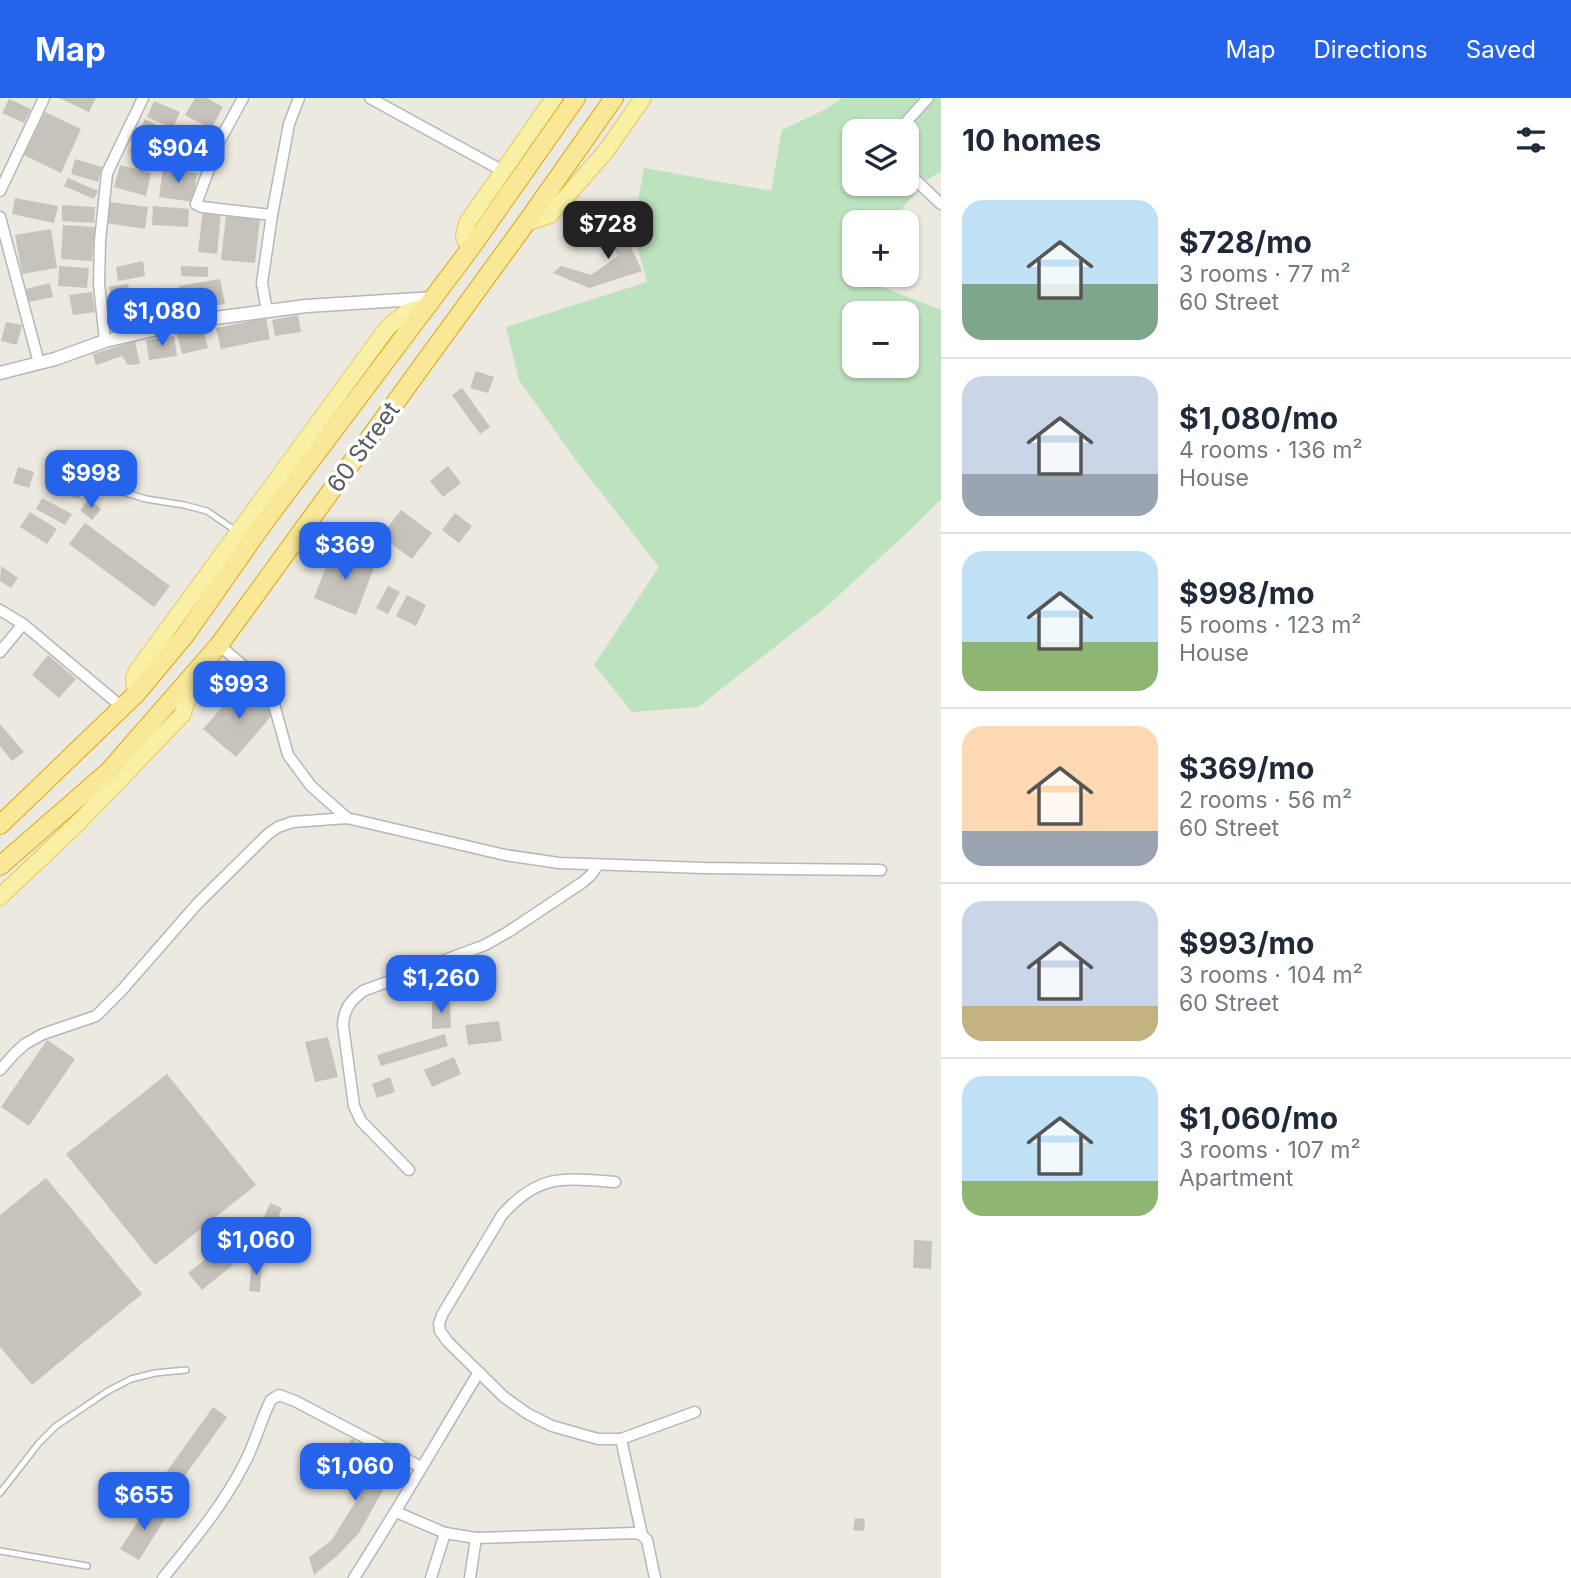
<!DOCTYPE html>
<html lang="en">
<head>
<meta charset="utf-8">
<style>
  body { margin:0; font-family:Inter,sans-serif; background:#f2f2f3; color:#1f2937; height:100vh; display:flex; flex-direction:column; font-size:26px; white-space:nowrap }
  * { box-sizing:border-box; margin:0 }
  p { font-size:23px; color:#747a83 }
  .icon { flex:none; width:38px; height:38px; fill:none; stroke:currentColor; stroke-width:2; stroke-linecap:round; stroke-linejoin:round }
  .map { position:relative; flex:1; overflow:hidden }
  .sheet { display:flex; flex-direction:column; background:#fff; width:630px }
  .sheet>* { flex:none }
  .tools { position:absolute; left:842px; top:21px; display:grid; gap:14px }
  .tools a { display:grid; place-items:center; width:77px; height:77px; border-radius:14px; background:#fff; box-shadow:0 2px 5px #0004; font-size:35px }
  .price { position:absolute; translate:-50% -60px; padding:0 16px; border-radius:14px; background:#2563eb; color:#fff; font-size:23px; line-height:46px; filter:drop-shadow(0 2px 4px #0008) }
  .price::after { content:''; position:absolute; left:50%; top:42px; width:21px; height:16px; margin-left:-10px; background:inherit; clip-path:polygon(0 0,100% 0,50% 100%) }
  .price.on { background:#222; color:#fff }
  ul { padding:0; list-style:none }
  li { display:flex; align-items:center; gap:21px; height:175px; padding:0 21px }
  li+li { border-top:2px solid #e0e1e3 }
  li span { display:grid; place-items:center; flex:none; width:196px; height:140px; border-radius:21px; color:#555 }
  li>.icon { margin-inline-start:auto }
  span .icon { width:84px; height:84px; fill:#fffc; stroke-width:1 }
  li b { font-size:30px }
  h2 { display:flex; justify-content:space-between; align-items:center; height:84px; padding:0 21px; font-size:30px }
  header { display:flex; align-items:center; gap:42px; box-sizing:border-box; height:98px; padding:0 35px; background:#2563eb; color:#fff }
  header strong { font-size:33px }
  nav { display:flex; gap:38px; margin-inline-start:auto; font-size:24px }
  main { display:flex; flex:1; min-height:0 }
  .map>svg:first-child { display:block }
</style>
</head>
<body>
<header>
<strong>Map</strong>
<nav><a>Map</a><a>Directions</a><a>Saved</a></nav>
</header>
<main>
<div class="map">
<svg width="941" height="1480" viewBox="0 0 941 1480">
  <rect width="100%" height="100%" fill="#ebe9e0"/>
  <!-- green -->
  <path fill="#bde2be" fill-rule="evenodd" d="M 842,0 L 941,0 L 941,73 L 924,84 L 891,124 L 854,124 L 854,169 L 849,176 L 941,212 L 941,401 L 910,432 L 826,509 L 698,609 L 632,614 L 594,567 L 659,469 L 575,361 L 519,282 L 506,229 L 647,184 L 633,133 L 644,70 L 771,93 L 782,32 L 826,11 ZM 854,33 L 906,33 L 906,86 L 854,86 ZM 854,215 L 906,215 L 906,268 L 854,268 Z"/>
  <!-- building -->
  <g fill="#c6c3bd">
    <path d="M 59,0 L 96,0 L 89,14 Z"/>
    <path d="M 195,0 L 207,0 L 223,9 L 211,31 L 185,17 Z"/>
    <path d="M 9,1 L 31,11 L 24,25 L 2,15 Z"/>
    <path d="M 154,3 L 180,14 L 173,30 L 147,19 Z"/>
    <path d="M 45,14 L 81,31 L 61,75 L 24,57 Z"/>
    <path d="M 145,21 L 168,33 L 162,45 L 139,34 Z"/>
    <path d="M 187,27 L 205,34 L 200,45 L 182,38 Z"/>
    <path d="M 138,39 L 159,52 L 150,67 L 129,54 Z"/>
    <path d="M 169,43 L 204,56 L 199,69 L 164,57 Z"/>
    <path d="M 75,61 L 102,69 L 98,84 L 71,76 Z"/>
    <path d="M 120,67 L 151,75 L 146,98 L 114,89 Z"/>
    <path d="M 163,70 L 197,75 L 193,104 L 159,99 Z"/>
    <path d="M 68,80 L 98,93 L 94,101 L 64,88 Z"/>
    <path d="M 15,100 L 58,108 L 54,125 L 12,116 Z"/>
    <path d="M 110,104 L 148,109 L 145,131 L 107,125 Z"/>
    <path d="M 62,107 L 95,109 L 94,125 L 62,123 Z"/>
    <path d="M 153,108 L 189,111 L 188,129 L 152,127 Z"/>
    <path d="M 203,112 L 221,114 L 217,156 L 198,154 Z"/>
    <path d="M 226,117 L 260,120 L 255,165 L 221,162 Z"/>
    <path d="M 599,122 L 620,126 L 642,173 L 589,190 L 553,175 L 561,168 L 591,177 L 618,158 Z"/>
    <path d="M 63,127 L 95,129 L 92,163 L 61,161 Z"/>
    <path d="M 51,131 L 57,170 L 22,176 L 15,137 Z"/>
    <path d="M 143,163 L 145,178 L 118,183 L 116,169 Z"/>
    <path d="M 59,168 L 89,170 L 87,190 L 58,188 Z"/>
    <path d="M 181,168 L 208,169 L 208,179 L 181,178 Z"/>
    <path d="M 220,181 L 225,206 L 183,212 L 179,188 Z"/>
    <path d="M 50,185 L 53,199 L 29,204 L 26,191 Z"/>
    <path d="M 128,186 L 135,218 L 115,222 L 109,189 Z"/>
    <path d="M 156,189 L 161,205 L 142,211 L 137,195 Z"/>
    <path d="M 92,194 L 95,214 L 73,217 L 69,197 Z"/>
    <path d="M 298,217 L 301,234 L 275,238 L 272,222 Z"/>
    <path d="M 266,220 L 270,241 L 221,251 L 216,230 Z"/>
    <path d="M 6,224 L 22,227 L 17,247 L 1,243 Z"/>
    <path d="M 201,224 L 208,250 L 182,256 L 176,231 Z"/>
    <path d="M 174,238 L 177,258 L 149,262 L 146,242 Z"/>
    <path d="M 135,243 L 140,266 L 128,267 L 122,258 L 96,267 L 93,256 Z"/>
    <path d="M 476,273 L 494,279 L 488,295 L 470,290 Z"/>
    <path d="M 462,290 L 490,329 L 480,336 L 452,297 Z"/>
    <path d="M 448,368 L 461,385 L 443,399 L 430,383 Z"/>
    <path d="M 18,369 L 34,374 L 29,390 L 13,385 Z"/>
    <path d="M 50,378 L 83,389 L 79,401 L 46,391 Z"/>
    <path d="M 42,400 L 72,416 L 65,427 L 36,411 Z"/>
    <path d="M 89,401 L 101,411 L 92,422 L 80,412 Z"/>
    <path d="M 401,412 L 432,435 L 412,461 L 381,438 Z"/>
    <path d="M 30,414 L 57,431 L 47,446 L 20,429 Z"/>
    <path d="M 455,415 L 472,428 L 459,445 L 442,432 Z"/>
    <path d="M 85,425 L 170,488 L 154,509 L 69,446 Z"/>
    <path d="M 333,451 L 375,467 L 356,517 L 314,500 Z"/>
    <path d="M 1,468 L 18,480 L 11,490 L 0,483 Z"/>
    <path d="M 388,488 L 400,494 L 388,516 L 376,510 Z"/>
    <path d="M 407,497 L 426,507 L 416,528 L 396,518 Z"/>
    <path d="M 48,557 L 76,581 L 59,600 L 32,577 Z"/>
    <path d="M 241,587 L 274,615 L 236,659 L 203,631 Z"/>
    <path d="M 0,626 L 24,654 L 12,663 L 0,648 Z"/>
    <path d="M 461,870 L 465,884 L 449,888 L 445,874 Z"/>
    <path d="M 450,903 L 451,930 L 432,931 L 432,904 Z"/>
    <path d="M 499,923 L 502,943 L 468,947 L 465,927 Z"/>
    <path d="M 445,936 L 448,948 L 381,968 L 377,957 Z"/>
    <path d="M 328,939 L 338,979 L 315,984 L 305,944 Z"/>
    <path d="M 47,942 L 75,961 L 29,1028 L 1,1009 Z"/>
    <path d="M 454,959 L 461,976 L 432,989 L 424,972 Z"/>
    <path d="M 167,976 L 256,1087 L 155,1167 L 66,1056 Z"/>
    <path d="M 390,979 L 395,994 L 377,1000 L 372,986 Z"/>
    <path d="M 46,1080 L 142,1196 L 32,1287 L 0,1249 L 0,1117 Z"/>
    <path d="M 270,1105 L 282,1110 L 264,1155 L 251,1150 Z"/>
    <path d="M 914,1142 L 932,1143 L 931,1171 L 913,1170 Z"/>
    <path d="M 221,1149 L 234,1166 L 202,1192 L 188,1175 Z"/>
    <path d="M 252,1165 L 262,1165 L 260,1194 L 249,1193 Z"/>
    <path d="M 213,1309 L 227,1319 L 174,1393 L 160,1383 Z"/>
    <path d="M 352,1341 L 393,1374 L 359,1435 L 338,1457 L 314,1477 L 309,1459 L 331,1443 L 368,1384 L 339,1357 Z"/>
    <path d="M 150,1405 L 168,1416 L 139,1462 L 120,1451 Z"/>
    <path d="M 855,1420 L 865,1421 L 864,1433 L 853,1432 Z"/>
  </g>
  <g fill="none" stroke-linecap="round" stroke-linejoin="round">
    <defs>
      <g id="service">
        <path d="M 96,386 L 146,401 L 184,407 L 207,413 L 236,433"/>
        <path d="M 0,1395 L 39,1345 L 56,1328 L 108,1293 L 131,1281 L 155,1275 L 186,1272"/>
        <path d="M 0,1453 L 87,1468"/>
      </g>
      <g id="minor">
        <path d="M 243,0 L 219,44 L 196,106 L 202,109 L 272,117 L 262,185 L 267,213"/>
        <path d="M 370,0 L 503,73"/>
        <path d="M 898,33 L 928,0"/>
        <path d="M 906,73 L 941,106"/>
        <path d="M 0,93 L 44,0"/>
        <path d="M 272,117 L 289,26 L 299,0"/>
        <path d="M 0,119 L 39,265"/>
        <path d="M 105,243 L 99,186 L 100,143 L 107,75 L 143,0"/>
        <path d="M 0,512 L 23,526 L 122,609"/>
        <path d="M 219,547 L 267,588 L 272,599 L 288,657 L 311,688 L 347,720"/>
        <path d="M 0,554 L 23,526"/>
        <path d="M 0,972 L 14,956 L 25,946 L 43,936 L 96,918 L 122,892 L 198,805 L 268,736 L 278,729 L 293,724 L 347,720 L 505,757 L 559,765 L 704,770 L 881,772"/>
        <path d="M 409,1072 L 361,1023 L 354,1008 L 343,927 C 344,911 350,903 363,893 L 485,847 L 508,834 L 583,784 L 591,777 L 598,767"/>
        <path d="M 615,1084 C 564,1080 539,1075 502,1117 L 442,1217 L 439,1226 L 440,1233 L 448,1244 L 504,1299 L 528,1316 L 552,1328 L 598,1341 L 621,1341 L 695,1314"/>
        <path d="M 621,1341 L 642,1437"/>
        <path d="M 396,1414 L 445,1435"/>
        <path d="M 163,1480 C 192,1444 222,1409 243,1368 C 255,1347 260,1323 271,1302 L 279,1297 L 295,1303 L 421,1369"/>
        <path d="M 354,1480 C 397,1413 437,1343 479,1274"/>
        <path d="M 431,1480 L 445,1435 L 476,1440 L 634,1435 L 642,1437 L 647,1442 L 655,1480"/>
        <path d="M 470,1480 L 476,1440"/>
      </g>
      <path id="tertiary" d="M 0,275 L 55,261 L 105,243 L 192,223 L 306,208 L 434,200"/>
      <g id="primary">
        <path d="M 526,125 L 550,117 L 606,53 L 643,0"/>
        <path d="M 470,151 L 464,139 L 467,125 L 554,0"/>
        <path d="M 136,596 L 134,580 L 137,573 L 388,229 L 407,214 L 429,207"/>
        <path d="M 0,799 L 76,727 L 182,617 L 198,572"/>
      </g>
      <g id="trunk">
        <path d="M 0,727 L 136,596 L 186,536 L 263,426 L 470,151 L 576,0"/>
        <path d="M 0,768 L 109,673 L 219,547 L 526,125 L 614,0"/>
      </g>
    </defs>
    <!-- service casing -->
    <use href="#service" stroke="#b5b7bc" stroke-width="8"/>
    <!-- minor casing -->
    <use href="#minor" stroke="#b5b7bc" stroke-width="13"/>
    <!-- tertiary casing -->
    <use href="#tertiary" stroke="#b5b7bc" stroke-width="15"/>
    <!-- primary casing -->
    <use href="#primary" stroke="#e9c85a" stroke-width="18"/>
    <!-- trunk casing -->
    <use href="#trunk" stroke="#dfa70b" stroke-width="20"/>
    <!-- service -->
    <use href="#service" stroke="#fff" stroke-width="5"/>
    <!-- minor -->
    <use href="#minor" stroke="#fff" stroke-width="10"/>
    <!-- tertiary -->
    <use href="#tertiary" stroke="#fff" stroke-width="12"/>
    <!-- primary -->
    <use href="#primary" stroke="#faf0a5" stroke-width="16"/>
    <!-- trunk -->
    <use href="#trunk" stroke="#f8e898" stroke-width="18"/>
  </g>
  <g text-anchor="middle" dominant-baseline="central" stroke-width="7" stroke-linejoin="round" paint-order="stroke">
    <!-- street labels -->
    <g font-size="24" fill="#585b60" stroke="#fff">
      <text transform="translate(363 349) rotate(-54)">60 Street</text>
    </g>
  </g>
</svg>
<div class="tools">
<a><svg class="icon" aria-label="layers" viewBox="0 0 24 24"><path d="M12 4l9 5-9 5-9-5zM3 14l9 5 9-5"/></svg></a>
<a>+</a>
<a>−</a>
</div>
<b class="price" style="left:178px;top:87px">$904</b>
<b class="price on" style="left:608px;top:163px">$728</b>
<b class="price" style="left:162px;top:250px">$1,080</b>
<b class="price" style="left:91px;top:412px">$998</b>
<b class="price" style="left:345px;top:484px">$369</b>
<b class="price" style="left:239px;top:623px">$993</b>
<b class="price" style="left:441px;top:917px">$1,260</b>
<b class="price" style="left:256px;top:1179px">$1,060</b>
<b class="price" style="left:355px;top:1405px">$1,060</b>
<b class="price" style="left:144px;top:1434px">$655</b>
</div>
<section class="sheet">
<h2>10 homes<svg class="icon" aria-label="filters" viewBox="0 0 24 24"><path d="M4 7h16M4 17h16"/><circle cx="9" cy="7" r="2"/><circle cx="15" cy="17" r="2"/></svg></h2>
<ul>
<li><span style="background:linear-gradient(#bfe0f5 60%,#7fa58c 0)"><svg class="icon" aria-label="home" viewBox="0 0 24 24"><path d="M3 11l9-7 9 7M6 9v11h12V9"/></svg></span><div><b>$728/mo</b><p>3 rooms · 77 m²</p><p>60 Street</p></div></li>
<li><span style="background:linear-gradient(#c9d6e8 70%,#9aa5b1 0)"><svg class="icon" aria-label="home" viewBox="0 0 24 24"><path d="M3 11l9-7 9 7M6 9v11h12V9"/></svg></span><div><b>$1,080/mo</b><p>4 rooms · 136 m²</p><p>House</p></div></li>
<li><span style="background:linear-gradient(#bfe0f5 65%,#8fb573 0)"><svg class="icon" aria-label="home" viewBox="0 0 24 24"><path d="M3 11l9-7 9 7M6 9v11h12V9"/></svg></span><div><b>$998/mo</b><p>5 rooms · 123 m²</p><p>House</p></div></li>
<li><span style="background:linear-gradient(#ffd9b3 75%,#9aa5b1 0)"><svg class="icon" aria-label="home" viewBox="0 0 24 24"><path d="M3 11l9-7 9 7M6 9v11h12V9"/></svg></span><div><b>$369/mo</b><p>2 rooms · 56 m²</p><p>60 Street</p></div></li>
<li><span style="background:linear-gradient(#c9d6e8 75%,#c2b280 0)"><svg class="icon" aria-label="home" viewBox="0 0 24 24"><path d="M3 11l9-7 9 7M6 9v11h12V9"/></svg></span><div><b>$993/mo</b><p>3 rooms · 104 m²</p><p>60 Street</p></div></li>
<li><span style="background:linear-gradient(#bfe0f5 75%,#8fb573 0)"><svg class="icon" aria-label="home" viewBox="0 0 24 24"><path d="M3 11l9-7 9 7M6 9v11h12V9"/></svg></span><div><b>$1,060/mo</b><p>3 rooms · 107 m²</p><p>Apartment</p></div></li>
</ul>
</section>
</main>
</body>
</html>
